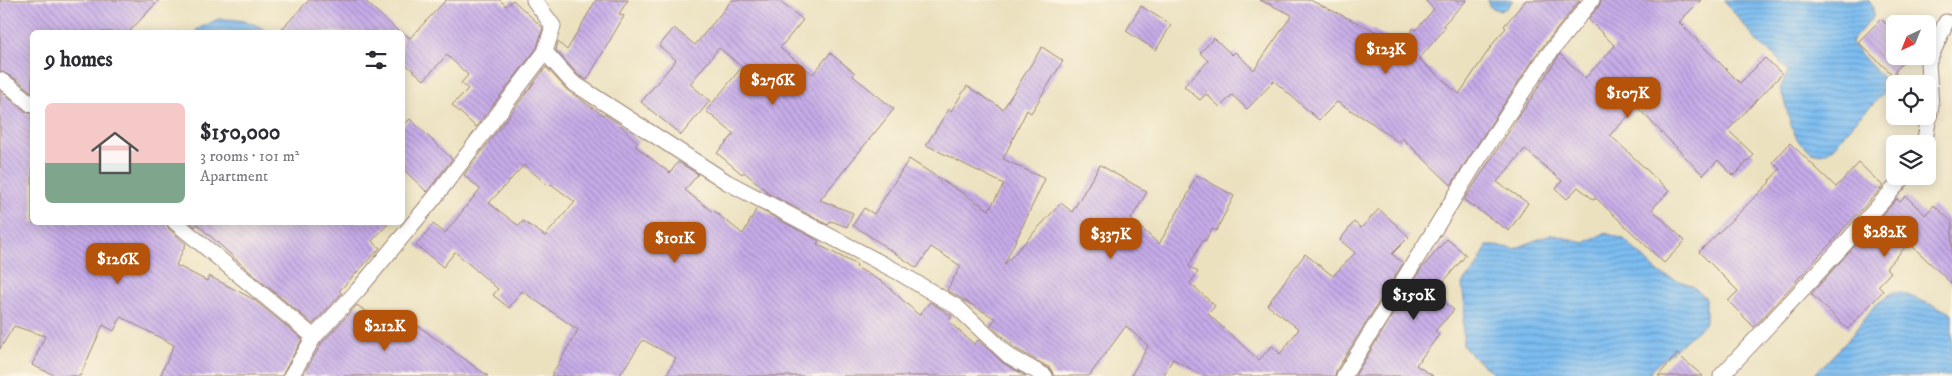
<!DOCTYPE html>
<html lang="en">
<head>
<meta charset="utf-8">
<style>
  body { margin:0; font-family:"IM FELL DW Pica",serif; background:#f7f7f7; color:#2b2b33; height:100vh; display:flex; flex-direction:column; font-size:19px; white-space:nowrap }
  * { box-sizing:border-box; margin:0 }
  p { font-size:16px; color:#7c7c81 }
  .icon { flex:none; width:28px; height:28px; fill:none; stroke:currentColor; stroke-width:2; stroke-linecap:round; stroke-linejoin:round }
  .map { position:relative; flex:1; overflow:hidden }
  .side { position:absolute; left:30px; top:30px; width:375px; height:195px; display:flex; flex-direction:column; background:#fff; border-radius:8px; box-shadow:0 2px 12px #0003 }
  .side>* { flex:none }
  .needle { width:32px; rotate:223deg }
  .tools { position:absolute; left:1886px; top:15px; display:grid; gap:10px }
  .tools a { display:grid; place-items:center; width:50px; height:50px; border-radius:8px; background:#fff; box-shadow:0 2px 12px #0003; font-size:25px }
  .price { position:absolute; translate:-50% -42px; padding:0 11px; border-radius:10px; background:#b45309; color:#fff; font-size:16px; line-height:32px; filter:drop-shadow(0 1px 2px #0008) }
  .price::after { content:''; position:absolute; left:50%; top:30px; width:15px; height:11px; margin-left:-8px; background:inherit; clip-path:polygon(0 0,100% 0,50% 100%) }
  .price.on { background:#222; color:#fff }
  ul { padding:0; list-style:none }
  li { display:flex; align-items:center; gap:15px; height:125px; padding:0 15px }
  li+li { border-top:1px solid #e1e1e2 }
  li span { display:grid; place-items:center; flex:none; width:140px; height:100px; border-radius:8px; color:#555 }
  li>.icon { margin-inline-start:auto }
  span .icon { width:60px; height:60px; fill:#fffc; stroke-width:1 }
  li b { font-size:21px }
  h2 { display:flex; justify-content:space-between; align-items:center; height:60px; padding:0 15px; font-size:21px }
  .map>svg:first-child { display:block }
</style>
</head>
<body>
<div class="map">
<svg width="1952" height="376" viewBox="0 0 1952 376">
  <defs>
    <pattern id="water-rules" width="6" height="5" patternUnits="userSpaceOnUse" patternTransform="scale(1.25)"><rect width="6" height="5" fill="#7cbdf1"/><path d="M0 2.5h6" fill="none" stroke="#6899c3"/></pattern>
    <pattern id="building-back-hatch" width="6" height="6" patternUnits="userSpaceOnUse" patternTransform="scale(1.25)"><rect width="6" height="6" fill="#c6ace9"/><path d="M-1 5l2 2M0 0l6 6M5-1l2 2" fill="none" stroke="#a38bbd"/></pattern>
  </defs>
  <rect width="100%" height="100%" fill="#fcf5e5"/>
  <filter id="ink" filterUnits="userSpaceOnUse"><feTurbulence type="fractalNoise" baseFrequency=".02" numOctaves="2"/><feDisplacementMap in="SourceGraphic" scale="10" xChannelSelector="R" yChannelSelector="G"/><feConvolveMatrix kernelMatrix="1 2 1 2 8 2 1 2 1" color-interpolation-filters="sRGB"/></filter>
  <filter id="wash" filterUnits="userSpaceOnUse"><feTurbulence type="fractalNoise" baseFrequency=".0096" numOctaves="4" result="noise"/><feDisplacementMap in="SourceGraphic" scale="20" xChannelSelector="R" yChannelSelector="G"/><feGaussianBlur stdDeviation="1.12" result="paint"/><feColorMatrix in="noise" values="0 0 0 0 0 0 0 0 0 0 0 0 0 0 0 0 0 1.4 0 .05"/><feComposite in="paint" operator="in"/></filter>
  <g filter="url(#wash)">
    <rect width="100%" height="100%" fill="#ebe1bf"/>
    <!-- water -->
    <g fill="url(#water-rules)" stroke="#636e8e">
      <path d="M 1488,0 L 1513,0 L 1507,8 L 1500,11 L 1489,6 Z"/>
      <path d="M 1724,0 L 1868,0 L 1873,7 L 1873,17 L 1855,37 L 1851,43 L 1880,75 L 1889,82 L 1889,87 C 1876,103 1859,116 1846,132 C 1839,140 1835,149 1824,153 C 1817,156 1805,149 1800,143 C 1788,127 1788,107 1780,89 L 1788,71 L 1774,55 L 1759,44 Z"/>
      <path d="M 218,19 C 240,19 250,20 268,32 L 197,32 L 196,30 Z"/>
      <path d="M 1605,233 L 1624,239 L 1660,274 L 1691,285 L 1706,298 L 1706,323 L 1652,369 L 1649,376 L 1497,376 L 1473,357 L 1463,346 L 1463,322 L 1465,307 L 1462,284 L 1466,278 L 1474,272 L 1487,246 L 1500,246 L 1514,249 L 1551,234 L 1584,243 Z"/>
      <path d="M 1893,292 L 1902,293 L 1952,313 L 1952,376 L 1813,376 L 1847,341 L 1874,306 Z"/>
    </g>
    <g id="blocks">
      <!-- building -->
      <g fill="url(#building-back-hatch)" fill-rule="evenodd">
        <path d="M 0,0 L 159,0 L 129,32 L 32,32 L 32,93 L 16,79 L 0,71 Z"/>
        <path d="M 309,0 L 364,0 L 399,32 L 279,32 Z"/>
        <path d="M 446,0 L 500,0 L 506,6 L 513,0 L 543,28 L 537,48 L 476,127 L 452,105 L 468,89 L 461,83 L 468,75 L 447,55 L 424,80 L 402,61 L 402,32 L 410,38 Z"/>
        <path d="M 596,0 L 628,0 L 619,14 L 624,16 L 587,80 L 578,75 L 556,50 L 558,42 L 567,50 Z"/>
        <path d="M 732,0 L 778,0 L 803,20 L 780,48 L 813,74 L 830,53 L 855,73 L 853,76 L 894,109 L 820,200 L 853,213 L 847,227 L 831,221 L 828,225 L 766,192 L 767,191 L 744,172 L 742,174 L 717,153 L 734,134 L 706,111 L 742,67 L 719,48 L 690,84 L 710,101 L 681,135 L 641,102 L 676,60 L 659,46 L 674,28 L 695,45 Z"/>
        <path d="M 1260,0 L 1310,0 L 1404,45 L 1413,28 L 1416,30 L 1434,9 L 1425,0 L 1467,0 L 1443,25 L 1446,27 L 1419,59 L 1459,94 L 1497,38 L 1506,28 L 1504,26 L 1526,0 L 1580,0 L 1536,55 L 1451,185 L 1402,138 L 1399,143 L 1372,123 L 1337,102 L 1319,120 L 1274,81 L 1247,109 L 1232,95 L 1220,107 L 1206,94 L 1200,100 L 1184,86 L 1208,61 L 1200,53 L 1214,38 L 1232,55 L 1235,52 L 1254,70 L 1292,15 Z"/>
        <path d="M 1601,0 L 1701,0 L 1679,22 L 1740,83 L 1765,58 L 1782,74 L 1728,130 L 1754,155 L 1733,176 L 1718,160 L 1703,175 L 1637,107 L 1610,135 L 1669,191 L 1652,209 L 1685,241 L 1664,263 L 1596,198 L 1594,200 L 1578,187 L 1567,199 L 1556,189 L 1562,181 L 1525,149 L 1497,182 L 1528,203 L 1509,231 L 1464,200 L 1560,54 L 1585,78 L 1615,46 L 1588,19 L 1599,6 Z"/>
        <path d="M 1141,6 L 1171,25 L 1156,50 L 1126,31 Z"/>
        <path d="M 1881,19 L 1895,33 L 1895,56 L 1909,56 L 1895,71 L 1895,77 L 1858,42 Z"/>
        <path d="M 1042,47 L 1063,61 L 1031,113 L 1027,110 L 1003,159 L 1045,179 L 1004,265 L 1061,203 L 1072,212 L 1100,165 L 1147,192 L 1131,219 L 1159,244 L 1191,189 L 1190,188 L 1197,175 L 1234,196 L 1216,231 L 1212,229 L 1205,241 L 1203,240 L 1189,266 L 1198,272 L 1190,283 L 1215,306 L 1208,314 L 1259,360 L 1272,346 L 1280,354 L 1299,329 L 1267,305 L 1305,254 L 1333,276 L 1355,253 L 1340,240 L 1354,222 L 1361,228 L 1379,209 L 1409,237 L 1392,254 L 1403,263 L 1336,371 L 1335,376 L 1203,376 L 1173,359 L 1163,376 L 1131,376 L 1148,346 L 1126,326 L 1089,376 L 1054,376 L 1050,368 L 1015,348 L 990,325 L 996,319 L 947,290 L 961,266 L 931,247 L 917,268 L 853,225 L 864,208 L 874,214 L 909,159 L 989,210 L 1004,184 L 926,145 L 949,109 L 951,111 L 967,86 L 1003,109 Z"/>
        <path d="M 546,67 L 567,90 L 603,115 L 604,114 L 619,124 L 638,142 L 635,146 L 670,173 L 678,162 L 698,174 L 685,190 L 713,212 L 714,211 L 743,234 L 757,208 L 819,241 L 817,244 L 857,265 L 856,267 L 884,283 L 919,315 L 930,302 L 951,315 L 952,316 L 948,321 L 974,344 L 978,340 L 1003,363 L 1026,376 L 666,376 L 676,358 L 643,340 L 619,376 L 551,376 L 578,330 L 522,291 L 509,308 L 493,295 L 498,289 L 455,252 L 443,267 L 416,245 L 433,224 L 445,233 L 480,189 L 464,175 ZM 524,165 L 549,186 L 551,184 L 575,202 L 545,236 L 523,221 L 519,226 L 489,203 Z"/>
        <path d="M 0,91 L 26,112 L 32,114 L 32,222 L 166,222 L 169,229 L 186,244 L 176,265 L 207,281 L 209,276 L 253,299 L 302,339 L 282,376 L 160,376 L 174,345 L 121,317 L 114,331 L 103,325 L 80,376 L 56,376 L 32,365 L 45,336 L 14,326 L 0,349 Z"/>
        <path d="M 410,119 L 452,159 L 427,192 L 402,168 L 402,127 Z"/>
        <path d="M 1790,143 L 1836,187 L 1859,163 L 1883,186 L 1754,327 L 1728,301 L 1738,291 L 1699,252 L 1770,182 L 1769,181 L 1780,169 L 1773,162 Z"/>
        <path d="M 1906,196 L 1925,215 L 1934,205 L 1952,222 L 1952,284 L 1909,243 L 1886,268 L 1891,272 L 1878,286 L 1883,291 L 1848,329 L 1811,294 L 1897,199 L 1900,202 Z"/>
        <path d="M 190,222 L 390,222 L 372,241 L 380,248 L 339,291 L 342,293 L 313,324 L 250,272 L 197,224 L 195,227 Z"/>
        <path d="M 1447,239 L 1466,255 L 1434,293 L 1454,310 L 1435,331 L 1439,335 L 1416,365 L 1433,376 L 1355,376 L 1421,269 Z"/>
        <path d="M 357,305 L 387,327 L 390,322 L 402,330 L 410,320 L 488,376 L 302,376 L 322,343 Z"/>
        <path d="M 1677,354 L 1703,376 L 1658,376 Z"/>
      </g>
    </g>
  </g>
  <g filter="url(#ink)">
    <use href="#blocks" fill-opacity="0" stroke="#9a8075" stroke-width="1"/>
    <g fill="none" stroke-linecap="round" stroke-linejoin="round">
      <defs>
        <g id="street">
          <path d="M 545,52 L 572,82 L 727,182 L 898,272 L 957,307 L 1009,356 L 1045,376"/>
          <path d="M 0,80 L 11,87 L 32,105"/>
          <path d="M 1924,144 L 1931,106 L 1928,63 L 1946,22"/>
          <path d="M 175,222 L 314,337"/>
          <path d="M 291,376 L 314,337 L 358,290 L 435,197 L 545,52 L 553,26 L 534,0"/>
          <path d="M 1344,376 L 1475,164 L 1544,60 L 1592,0"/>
          <path d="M 1721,376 L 1841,248 L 1905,176"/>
        </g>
      </defs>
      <!-- street casing -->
      <use href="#street" stroke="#9a8075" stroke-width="17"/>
      <!-- street -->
      <use href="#street" stroke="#fff" stroke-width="15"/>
    </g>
  </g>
</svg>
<div class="tools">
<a><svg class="needle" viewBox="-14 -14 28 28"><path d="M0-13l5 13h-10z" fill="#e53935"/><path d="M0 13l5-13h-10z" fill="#7c7c81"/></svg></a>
<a><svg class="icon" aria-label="locate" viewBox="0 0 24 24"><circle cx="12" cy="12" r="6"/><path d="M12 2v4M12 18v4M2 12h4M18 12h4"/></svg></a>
<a><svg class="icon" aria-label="layers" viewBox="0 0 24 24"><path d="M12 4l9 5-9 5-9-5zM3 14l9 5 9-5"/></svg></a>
</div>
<b class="price" style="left:1386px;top:75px">$123K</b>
<b class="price" style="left:773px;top:106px">$276K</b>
<b class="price" style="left:1628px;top:119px">$107K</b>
<b class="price" style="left:1885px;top:258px">$282K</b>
<b class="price" style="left:1111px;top:260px">$337K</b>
<b class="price" style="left:675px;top:264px">$101K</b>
<b class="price" style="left:118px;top:285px">$126K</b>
<b class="price on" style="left:1414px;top:321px">$150K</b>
<b class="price" style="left:385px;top:352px">$212K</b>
<section class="side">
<h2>9 homes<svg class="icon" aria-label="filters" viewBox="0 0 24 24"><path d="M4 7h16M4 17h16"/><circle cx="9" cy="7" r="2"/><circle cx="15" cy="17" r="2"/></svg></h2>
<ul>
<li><span style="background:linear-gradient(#f6c9c9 60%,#7fa58c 0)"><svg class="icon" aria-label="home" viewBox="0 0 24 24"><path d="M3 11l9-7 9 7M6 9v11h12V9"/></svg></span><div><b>$150,000</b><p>3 rooms · 101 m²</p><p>Apartment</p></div></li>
</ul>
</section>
</div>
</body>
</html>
